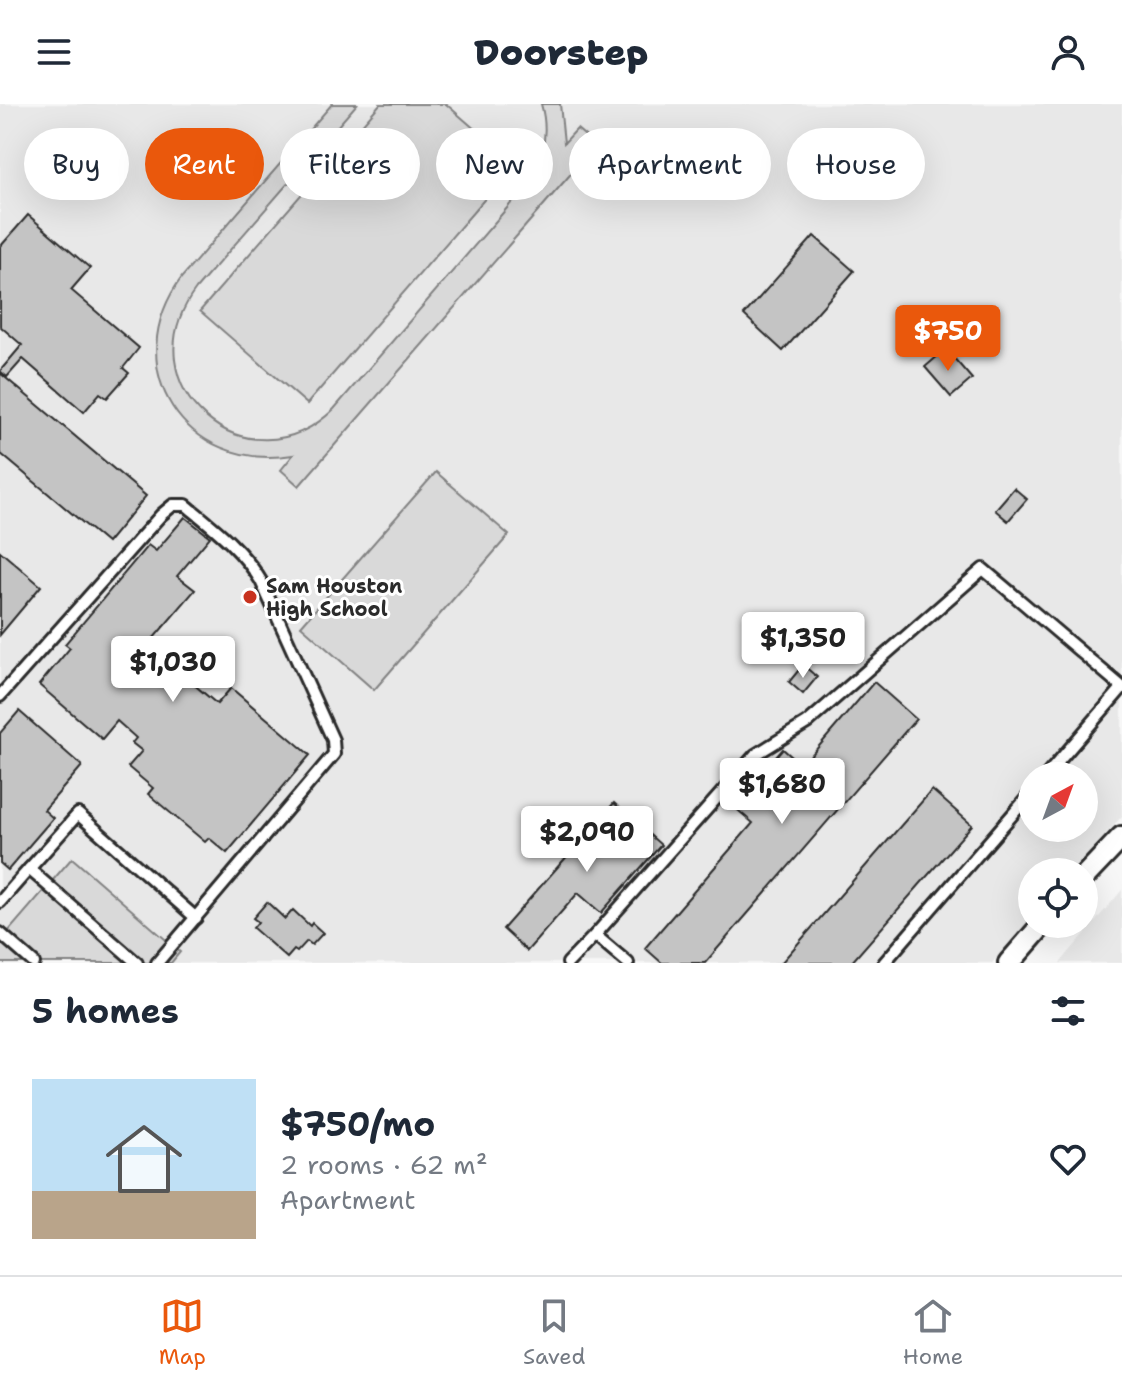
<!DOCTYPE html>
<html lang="en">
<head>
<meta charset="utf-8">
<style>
  body { margin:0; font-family:"Shantell Sans",sans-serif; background:#f6f6f7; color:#1f2937; height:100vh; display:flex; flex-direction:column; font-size:30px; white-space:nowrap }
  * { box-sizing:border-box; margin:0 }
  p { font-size:26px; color:#747a83 }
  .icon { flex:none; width:44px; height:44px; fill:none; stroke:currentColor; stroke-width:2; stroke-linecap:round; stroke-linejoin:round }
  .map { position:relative; height:859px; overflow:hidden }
  .sheet { display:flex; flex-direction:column; background:#fff; flex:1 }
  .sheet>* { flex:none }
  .guide { position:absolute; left:24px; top:24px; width:1074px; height:72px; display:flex; gap:16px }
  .needle { width:52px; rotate:41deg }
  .buttons { position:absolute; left:1018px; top:658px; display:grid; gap:16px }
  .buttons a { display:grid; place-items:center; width:80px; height:80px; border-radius:50%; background:#fff; box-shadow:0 8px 32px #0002; font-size:40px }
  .price { position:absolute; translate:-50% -68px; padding:0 18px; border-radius:8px; background:#fff; color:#222; font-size:26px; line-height:52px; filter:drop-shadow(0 2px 4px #0008) }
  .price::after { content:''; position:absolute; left:50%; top:48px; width:24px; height:18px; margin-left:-12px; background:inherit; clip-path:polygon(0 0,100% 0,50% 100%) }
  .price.active { background:#ea580c; color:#fff }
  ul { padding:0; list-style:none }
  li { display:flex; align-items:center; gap:24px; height:200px; padding:0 32px }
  li span { display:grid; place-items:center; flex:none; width:224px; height:160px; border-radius:0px; color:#555 }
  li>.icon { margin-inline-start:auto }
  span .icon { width:96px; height:96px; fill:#fffc; stroke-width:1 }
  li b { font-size:34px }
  h2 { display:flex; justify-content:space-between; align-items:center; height:96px; padding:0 32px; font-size:34px }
  .chip { padding:0 28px; border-radius:36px; background:#fff; box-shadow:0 8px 32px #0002; font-size:28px; line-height:72px }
  .chip.active { background:#ea580c; color:#fff }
  header { display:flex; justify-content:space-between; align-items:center; height:104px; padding:0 32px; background:#fff; font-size:36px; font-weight:800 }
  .menu { display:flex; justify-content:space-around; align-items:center; height:112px; border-top:2px solid #e0e1e3; background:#fff; font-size:22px; color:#747a83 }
  .menu a { display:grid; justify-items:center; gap:4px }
  .menu .active { color:#ea580c }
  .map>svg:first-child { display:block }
</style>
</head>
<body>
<header><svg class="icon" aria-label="menu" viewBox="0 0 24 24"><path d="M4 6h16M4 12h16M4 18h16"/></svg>Doorstep<svg class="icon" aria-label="person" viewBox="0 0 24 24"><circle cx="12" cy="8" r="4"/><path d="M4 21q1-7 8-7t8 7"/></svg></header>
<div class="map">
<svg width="1122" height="859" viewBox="0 0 1122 859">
  <rect width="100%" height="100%" fill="#f7f7f7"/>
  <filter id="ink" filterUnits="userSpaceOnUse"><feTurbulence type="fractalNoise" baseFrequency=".0125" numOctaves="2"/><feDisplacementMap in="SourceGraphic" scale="16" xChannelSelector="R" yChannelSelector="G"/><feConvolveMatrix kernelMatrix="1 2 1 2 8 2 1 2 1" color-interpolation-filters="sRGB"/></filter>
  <g filter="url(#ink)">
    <!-- built -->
    <g fill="#e8e8e8" fill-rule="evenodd">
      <path d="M 0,0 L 1122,0 L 1122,712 L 1072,768 L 1032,768 L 1032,813 L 992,859 L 0,859 ZM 1032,672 L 1084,672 L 1084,724 L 1032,724 Z"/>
      <path d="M 1122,786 L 1122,859 L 1060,859 Z"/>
    </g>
    <!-- green -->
    <g fill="#d9d9d9" stroke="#828282" stroke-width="2">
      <path d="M 332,0 L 357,0 L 196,185 C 124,282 248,389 334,305 L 532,75 C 544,51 549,27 541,0 L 560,0 L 564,39 L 577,25 L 596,41 L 299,382 L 281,366 L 293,351 C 185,369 116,263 182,173 Z"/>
      <path d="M 380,0 L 446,0 L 515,60 L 307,300 L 200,207 Z"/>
      <path d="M 436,368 L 509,431 L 374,586 L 301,522 Z"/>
      <path d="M 72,754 L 180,848 L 171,859 L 0,859 L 0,837 Z"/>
    </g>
    <!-- building -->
    <g fill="#c4c4c4" stroke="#2b2b2b" stroke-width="2">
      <path d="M 28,111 L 90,164 L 71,186 L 139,244 L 123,264 L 129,269 L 107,294 L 100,289 L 84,308 L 23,255 L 7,273 L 0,267 L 22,241 L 0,222 L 0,143 Z"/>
      <path d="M 814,132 L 854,167 L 783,247 L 744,211 Z"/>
      <path d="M 946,245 L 972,275 L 951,293 L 925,263 Z"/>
      <path d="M 0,269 L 146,392 L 107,439 L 0,349 Z"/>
      <path d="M 1014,384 L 1027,395 L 1008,417 L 995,406 Z"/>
      <path d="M 185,413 L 210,433 L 177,472 L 195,486 L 129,563 L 147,579 L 166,557 L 217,600 L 231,584 L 310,651 L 227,749 L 209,734 L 205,738 L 148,690 L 153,684 L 128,663 L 142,647 L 132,639 L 136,634 L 117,617 L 102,635 L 39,581 L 70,544 L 65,540 L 148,441 L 156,447 Z"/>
      <path d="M 0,447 L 41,482 L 0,531 Z"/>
      <path d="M 803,561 L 817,573 L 803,590 L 789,578 Z"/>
      <path d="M 874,578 L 916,615 L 705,859 L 662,859 L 645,844 L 753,719 L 733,702 L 783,645 L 802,662 Z"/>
      <path d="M 19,607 L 82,662 L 44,706 L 53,714 L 8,766 L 0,759 L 0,629 Z"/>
      <path d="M 932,686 L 972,721 L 851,859 L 781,859 Z"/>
      <path d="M 614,699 L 661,741 L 601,809 L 578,789 L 527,847 L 503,825 Z"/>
      <path d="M 267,798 L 285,815 L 293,806 L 310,822 L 312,819 L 323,829 L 312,841 L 307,837 L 297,848 L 294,846 L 287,854 L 253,824 L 258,818 L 253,814 Z"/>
    </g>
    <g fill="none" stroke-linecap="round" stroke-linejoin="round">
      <defs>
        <g id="service">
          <path d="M 0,592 L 161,411 L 173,401 L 186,401 C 214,424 242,445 261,477 L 333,636 L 334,650 L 157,859"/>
          <path d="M 1046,672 L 1122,584"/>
          <path d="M 29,765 L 78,710 L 196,814"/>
          <path d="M 0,798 L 29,765 L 137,859"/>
          <path d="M 0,829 L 34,859"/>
          <path d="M 595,831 L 755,651 L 807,619 L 983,465 L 1122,583"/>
          <path d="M 568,859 L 595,831 L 628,859"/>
          <path d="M 884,859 L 1032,688"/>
        </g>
        <g id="minor">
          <path d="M 1084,773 L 1122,733"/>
          <path d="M 1009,859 L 1043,820"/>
        </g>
      </defs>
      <!-- service casing -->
      <use href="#service" stroke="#2b2b2b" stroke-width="16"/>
      <!-- minor casing -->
      <use href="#minor" stroke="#2b2b2b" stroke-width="26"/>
      <!-- service -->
      <use href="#service" stroke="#fff" stroke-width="10"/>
      <!-- minor -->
      <use href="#minor" stroke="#fff" stroke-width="20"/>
    </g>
  </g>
  <!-- markers -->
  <circle fill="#c8321e" stroke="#fff" stroke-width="3" cx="250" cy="493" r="8"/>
  <g text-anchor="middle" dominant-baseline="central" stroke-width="6" stroke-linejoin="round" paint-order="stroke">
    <!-- poi labels -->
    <g font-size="20" font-weight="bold" fill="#2b2b2b" stroke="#fff" text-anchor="start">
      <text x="266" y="482">Sam Houston<tspan x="266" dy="23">High School</tspan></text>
    </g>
  </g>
</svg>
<div class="buttons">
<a><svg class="needle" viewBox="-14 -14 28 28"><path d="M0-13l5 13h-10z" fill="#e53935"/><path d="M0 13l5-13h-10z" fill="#747a83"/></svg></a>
<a><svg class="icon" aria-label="locate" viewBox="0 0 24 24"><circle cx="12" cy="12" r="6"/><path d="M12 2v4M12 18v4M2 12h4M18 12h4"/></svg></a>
</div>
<b class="price active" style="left:948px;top:269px">$750</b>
<b class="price" style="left:803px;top:576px">$1,350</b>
<b class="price" style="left:173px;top:600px">$1,030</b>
<b class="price" style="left:782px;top:722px">$1,680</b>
<b class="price" style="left:587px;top:770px">$2,090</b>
<div class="guide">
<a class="chip">Buy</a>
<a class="chip active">Rent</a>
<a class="chip">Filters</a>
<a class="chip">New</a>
<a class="chip">Apartment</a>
<a class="chip">House</a>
</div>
</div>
<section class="sheet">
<h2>5 homes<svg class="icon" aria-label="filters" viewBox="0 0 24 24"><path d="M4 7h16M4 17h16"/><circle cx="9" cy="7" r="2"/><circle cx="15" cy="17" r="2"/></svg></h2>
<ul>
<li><span style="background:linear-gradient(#bfe0f5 70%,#b9a48a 0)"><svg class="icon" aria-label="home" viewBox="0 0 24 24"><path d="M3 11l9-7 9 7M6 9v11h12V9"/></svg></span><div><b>$750/mo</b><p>2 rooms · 62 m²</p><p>Apartment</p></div><svg class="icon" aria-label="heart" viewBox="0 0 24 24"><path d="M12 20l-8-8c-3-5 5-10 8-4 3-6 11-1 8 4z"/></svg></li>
</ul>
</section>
<nav class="menu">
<a class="active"><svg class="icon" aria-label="map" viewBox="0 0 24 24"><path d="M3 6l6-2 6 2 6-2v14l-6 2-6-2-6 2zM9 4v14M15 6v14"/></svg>Map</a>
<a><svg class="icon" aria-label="saved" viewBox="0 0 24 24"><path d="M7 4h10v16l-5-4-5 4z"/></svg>Saved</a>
<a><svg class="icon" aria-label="home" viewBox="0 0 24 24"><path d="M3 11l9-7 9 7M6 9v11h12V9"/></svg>Home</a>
</nav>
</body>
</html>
